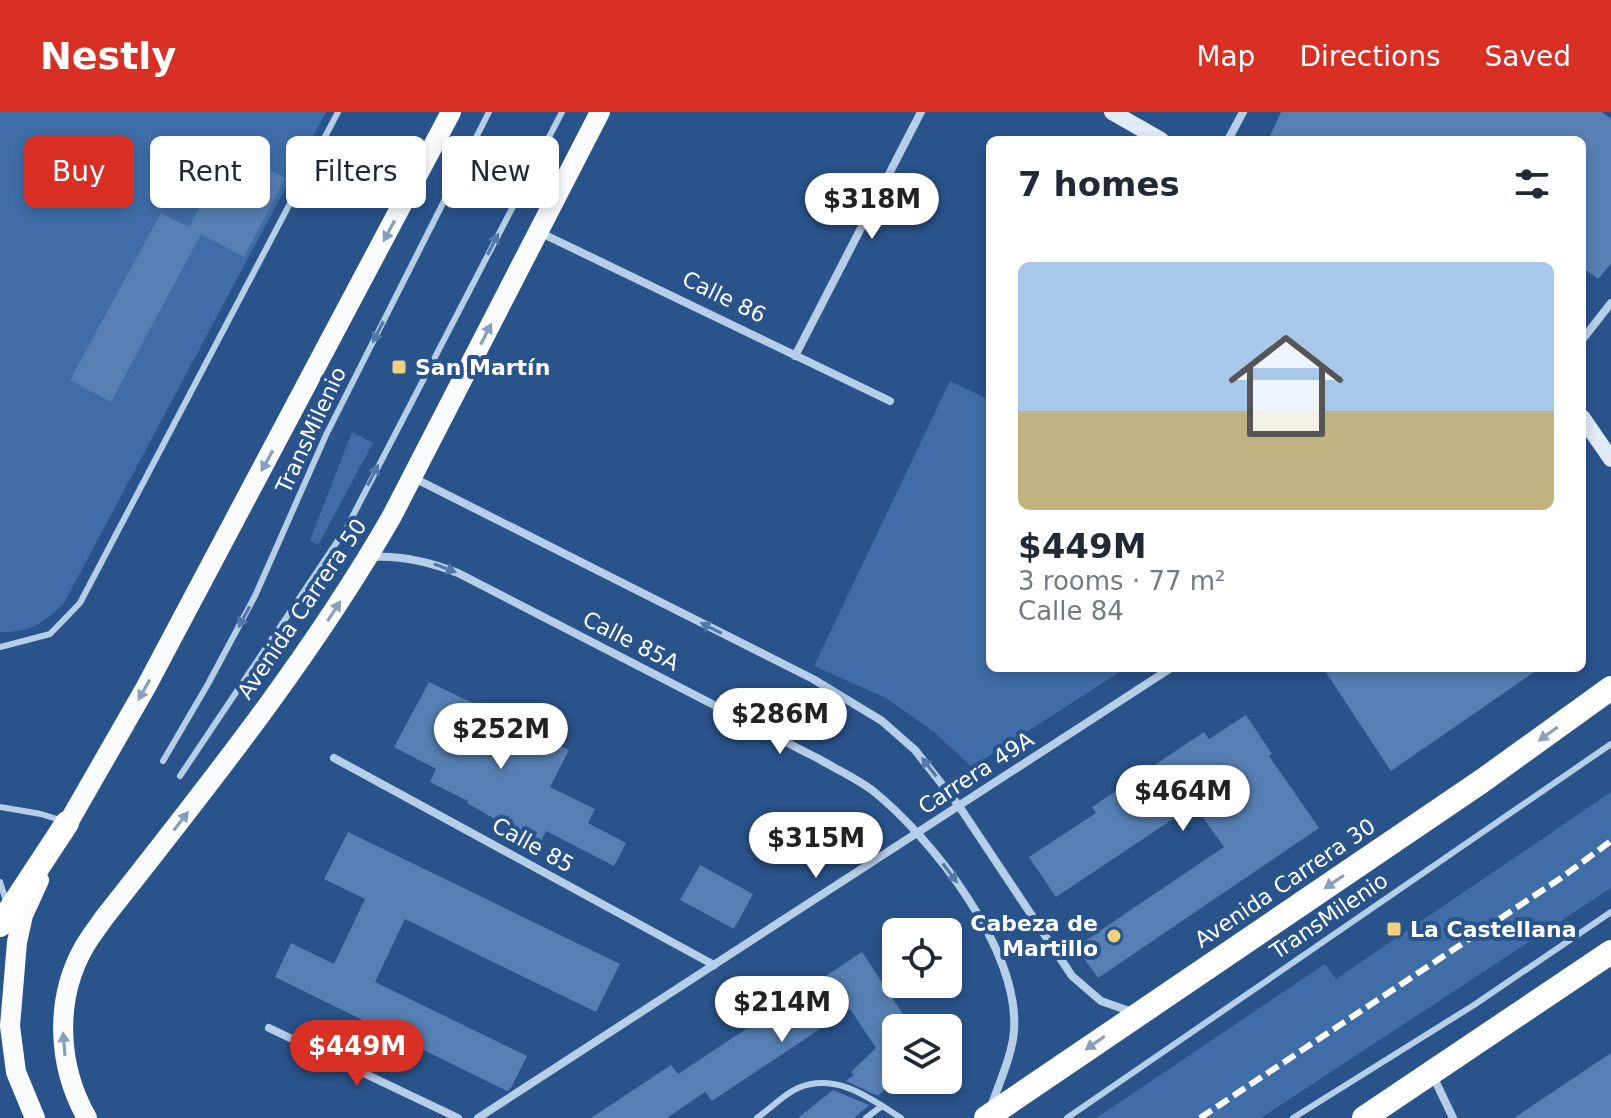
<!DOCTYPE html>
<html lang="en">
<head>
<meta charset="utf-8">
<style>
  body { margin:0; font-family:"DejaVu Sans",sans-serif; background:#f6f6f7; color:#1f2937; height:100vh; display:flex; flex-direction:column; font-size:30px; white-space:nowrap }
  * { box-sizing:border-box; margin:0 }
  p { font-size:26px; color:#747a83 }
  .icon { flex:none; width:44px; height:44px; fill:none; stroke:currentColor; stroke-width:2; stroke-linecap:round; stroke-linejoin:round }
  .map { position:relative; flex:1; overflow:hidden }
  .sheet { position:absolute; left:986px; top:24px; width:600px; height:536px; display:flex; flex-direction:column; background:#fff; border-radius:12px; box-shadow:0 4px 12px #0003 }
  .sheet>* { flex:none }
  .banner { position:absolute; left:24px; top:24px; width:760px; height:72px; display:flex; gap:16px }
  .fabs { position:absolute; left:882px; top:806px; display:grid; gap:16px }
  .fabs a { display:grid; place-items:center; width:80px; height:80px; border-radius:12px; background:#fff; box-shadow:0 4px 12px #0003; font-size:40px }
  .price { position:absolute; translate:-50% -68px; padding:0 18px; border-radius:28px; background:#fff; color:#222; font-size:26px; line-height:52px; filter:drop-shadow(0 2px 4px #0008) }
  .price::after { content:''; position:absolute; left:50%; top:48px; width:24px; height:18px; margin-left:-12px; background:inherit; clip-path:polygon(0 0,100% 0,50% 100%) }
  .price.current { background:#d93025; color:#fff }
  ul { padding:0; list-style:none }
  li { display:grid; align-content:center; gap:16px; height:424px; padding:0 32px }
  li+li { border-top:2px solid #e0e1e3 }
  li span { display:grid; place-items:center; height:248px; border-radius:12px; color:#555 }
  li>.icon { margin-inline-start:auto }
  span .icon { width:144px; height:144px; fill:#fffc; stroke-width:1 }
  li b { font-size:34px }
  h2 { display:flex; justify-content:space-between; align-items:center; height:96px; padding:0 32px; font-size:34px }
  .pill { padding:0 28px; border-radius:12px; background:#fff; box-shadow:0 4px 12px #0003; font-size:28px; line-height:72px }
  .pill.current { background:#d93025; color:#fff }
  header { display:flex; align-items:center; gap:48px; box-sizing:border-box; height:112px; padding:0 40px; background:#d93025; color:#fff }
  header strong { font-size:38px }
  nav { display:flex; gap:44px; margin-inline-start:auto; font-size:28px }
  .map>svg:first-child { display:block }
</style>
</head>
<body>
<header>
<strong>Nestly</strong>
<nav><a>Map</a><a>Directions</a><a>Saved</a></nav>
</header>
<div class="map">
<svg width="1611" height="1006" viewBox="0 0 1611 1006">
  <rect width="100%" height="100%" fill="#29538b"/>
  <!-- green -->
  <g fill="#3e6da7">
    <path d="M 0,0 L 326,0 L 64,491 C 44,511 30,521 0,520 Z"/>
    <path d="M 950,269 L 990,288 L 990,556 L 1126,556 L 972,655 L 934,620 L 886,586 L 814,554 Z"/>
    <path d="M 352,320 L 373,331 L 318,433 L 310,428 Z"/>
    <path d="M 1611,680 L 1611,776 L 1261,1006 L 1096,1006 L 1325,852 L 1336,867 Z"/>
  </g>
  <!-- building -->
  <g fill="#567fb3">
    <path d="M 1281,0 L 1602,0 L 1611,7 L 1611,152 L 1598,167 L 1582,155 L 1582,28 L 1268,28 Z"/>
    <path d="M 231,37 L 285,66 L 244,145 L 201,122 L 111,290 L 70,268 L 161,101 L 189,115 Z"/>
    <path d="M 1323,556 L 1540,556 L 1391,659 Z"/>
    <path d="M 429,570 L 569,638 L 550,675 L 595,697 L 588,711 L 626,731 L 614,754 L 546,719 L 540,731 L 505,713 L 467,691 L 468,689 L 430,670 L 436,657 L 394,635 Z"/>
    <path d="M 1246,603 L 1272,642 L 1269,644 L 1319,716 L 1098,866 L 1076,835 L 1224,735 L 1194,693 L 1056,785 L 1029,745 L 1096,701 L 1092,695 L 1204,620 L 1209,627 Z"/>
    <path d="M 348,720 L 620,852 L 596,900 L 405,807 L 375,870 L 527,944 L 511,976 L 507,979 L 275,865 L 291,831 L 334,852 L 365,787 L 324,767 Z"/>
    <path d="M 700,753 L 753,782 L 734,817 L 680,788 Z"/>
    <path d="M 862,840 L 912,916 L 896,916 L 896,967 L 878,984 L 846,969 L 854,963 L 851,960 L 876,936 L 850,897 L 712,989 L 705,980 L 667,1006 L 591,1006 L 671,953 L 678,962 Z"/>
    <path d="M 1611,941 L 1611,1006 L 1514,1006 Z"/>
    <path d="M 833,978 L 869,993 L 854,1006 L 798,1006 Z"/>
  </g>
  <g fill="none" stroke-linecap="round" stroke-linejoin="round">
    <!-- lane -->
    <g stroke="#b7cee9" stroke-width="6">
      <path d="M 0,535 L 50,522 L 80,491 L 338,0"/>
      <path d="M 163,649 L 208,572 L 255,484 L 326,323 L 489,0"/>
      <path d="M 180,664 L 347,415 L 562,0"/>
      <path d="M 0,695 L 41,702 L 60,708"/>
      <path d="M 0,770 L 6,789"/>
      <path d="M 757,1006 C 770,997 784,982 798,976 C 836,960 870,986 901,1006"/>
      <path d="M 866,1006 L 882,994"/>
      <path d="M 1067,1006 L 1611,632"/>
      <path d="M 1293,1006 L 1474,893 L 1611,800"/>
    </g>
    <!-- street -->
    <g stroke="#b7cee9" stroke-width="8">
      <path d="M 1228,28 L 1243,0"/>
      <path d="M 539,120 L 890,289"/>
      <path d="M 1582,228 L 1611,191"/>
      <path d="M 795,244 L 921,0"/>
      <path d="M 414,366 L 813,567 L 882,609 L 915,638 L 959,694 L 1072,864 L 1101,889 L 1132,900"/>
      <path d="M 370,445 C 401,443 428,449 458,461 L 819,647 C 836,657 856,666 872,678 C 932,726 1020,838 1014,919 C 1012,944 999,971 991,995"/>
      <path d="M 334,646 L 714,853"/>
      <path d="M 269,916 L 458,1006"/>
      <path d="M 1433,964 L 1453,1006"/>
      <path d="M 478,1006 L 1171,556"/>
    </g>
    <!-- secondary -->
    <g stroke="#e1ebf8" stroke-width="16">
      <path d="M 1112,0 L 1161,28"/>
      <path d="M 1582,305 L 1611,347"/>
    </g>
    <!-- primary -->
    <g stroke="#fafcfe" stroke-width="20">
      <path d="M 60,725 L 146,575 L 451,0"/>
      <path d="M 35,1006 L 16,960 L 10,914 L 17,830 L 23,803 L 39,768"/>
      <path d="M 87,1006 C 58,955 54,890 83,837 C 89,826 97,816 104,806 C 206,676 310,547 392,404 L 600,0"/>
    </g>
    <!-- highway -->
    <g stroke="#fff" stroke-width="24">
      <path d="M 0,813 L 67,711"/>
      <path d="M 986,1006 L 1482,669 L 1611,576"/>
      <path d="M 1364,1006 L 1611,840"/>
    </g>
    <!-- rail -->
    <path stroke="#fff" stroke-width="6" stroke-dasharray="14 6" stroke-linecap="butt" d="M 1200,1006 L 1561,766 L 1611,729"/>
  </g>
  <!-- one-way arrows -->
  <defs><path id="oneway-solid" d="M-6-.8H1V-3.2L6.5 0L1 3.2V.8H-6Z" transform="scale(2)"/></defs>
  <g fill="#879fbf">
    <use href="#oneway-solid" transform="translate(389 119) rotate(118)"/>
    <use href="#oneway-solid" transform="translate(486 222) rotate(-63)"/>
    <use href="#oneway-solid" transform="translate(267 349) rotate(119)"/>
    <use href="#oneway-solid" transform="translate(334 499) rotate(-57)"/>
    <use href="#oneway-solid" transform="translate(144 578) rotate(119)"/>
    <use href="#oneway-solid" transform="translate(181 709) rotate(-52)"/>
    <use href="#oneway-solid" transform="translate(64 932) rotate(-95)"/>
  </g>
  <g fill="#5478a7">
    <use href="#oneway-solid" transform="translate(493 132) rotate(-63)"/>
    <use href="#oneway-solid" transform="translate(378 220) rotate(117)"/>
    <use href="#oneway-solid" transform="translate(373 363) rotate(-63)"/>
    <use href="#oneway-solid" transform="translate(445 456) rotate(21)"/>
    <use href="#oneway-solid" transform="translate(244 505) rotate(118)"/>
    <use href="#oneway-solid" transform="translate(711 516) rotate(-153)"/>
    <use href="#oneway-solid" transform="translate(929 655) rotate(-128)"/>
    <use href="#oneway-solid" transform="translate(950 761) rotate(53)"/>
  </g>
  <g fill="#89a0bf">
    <use href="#oneway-solid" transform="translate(1548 622) rotate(144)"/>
    <use href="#oneway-solid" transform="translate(1334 770) rotate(146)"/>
    <use href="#oneway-solid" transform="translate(1095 931) rotate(145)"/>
  </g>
  <!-- markers -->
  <g fill="#f0d07e" stroke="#29538b" stroke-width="3">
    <rect x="391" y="247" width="16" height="16" rx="4"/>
    <rect x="1386" y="809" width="16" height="16" rx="4"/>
    <circle cx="1114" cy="824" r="8"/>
  </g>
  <g text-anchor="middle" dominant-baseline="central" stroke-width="8" stroke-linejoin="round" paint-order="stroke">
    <!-- street labels -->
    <g font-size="22" fill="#fff" stroke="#29538b">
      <text transform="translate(724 185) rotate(26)">Calle 86</text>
      <text transform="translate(311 318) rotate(-65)">TransMilenio</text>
      <text transform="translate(302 497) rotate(-56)">Avenida Carrera 50</text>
      <text transform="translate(631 529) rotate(27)">Calle 85A</text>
      <text transform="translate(976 661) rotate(-33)">Carrera 49A</text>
      <text transform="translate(533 733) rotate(29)">Calle 85</text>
      <text transform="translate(1285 771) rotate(-34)">Avenida Carrera 30</text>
      <text transform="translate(1329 804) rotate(-34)">TransMilenio</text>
    </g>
    <!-- poi labels -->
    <g font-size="22" font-weight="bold" fill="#fff" stroke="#29538b" text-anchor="start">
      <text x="415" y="255">San Martín</text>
      <text x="1098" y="811" text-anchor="end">Cabeza de<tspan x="1098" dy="25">Martillo</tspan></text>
      <text x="1410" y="817">La Castellana</text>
    </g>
  </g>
</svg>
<div class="fabs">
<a><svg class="icon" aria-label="locate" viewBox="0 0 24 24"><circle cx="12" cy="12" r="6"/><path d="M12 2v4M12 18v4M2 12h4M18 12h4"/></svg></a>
<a><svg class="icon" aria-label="layers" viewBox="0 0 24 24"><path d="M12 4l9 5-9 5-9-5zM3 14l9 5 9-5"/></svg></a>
</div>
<b class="price" style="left:872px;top:129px">$318M</b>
<b class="price" style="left:780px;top:644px">$286M</b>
<b class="price" style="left:501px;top:659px">$252M</b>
<b class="price" style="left:1183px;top:721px">$464M</b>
<b class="price" style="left:816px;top:768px">$315M</b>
<b class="price" style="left:782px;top:932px">$214M</b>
<b class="price current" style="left:357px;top:976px">$449M</b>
<div class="banner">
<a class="pill current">Buy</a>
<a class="pill">Rent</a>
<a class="pill">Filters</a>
<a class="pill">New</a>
</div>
<section class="sheet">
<h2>7 homes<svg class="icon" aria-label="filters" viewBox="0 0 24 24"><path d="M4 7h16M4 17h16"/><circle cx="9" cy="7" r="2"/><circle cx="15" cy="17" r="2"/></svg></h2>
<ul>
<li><span style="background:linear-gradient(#a9c7e8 60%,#c2b280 0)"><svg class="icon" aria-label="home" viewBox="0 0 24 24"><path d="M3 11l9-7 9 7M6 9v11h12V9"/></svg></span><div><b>$449M</b><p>3 rooms · 77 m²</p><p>Calle 84</p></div></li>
</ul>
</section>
</div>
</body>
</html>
